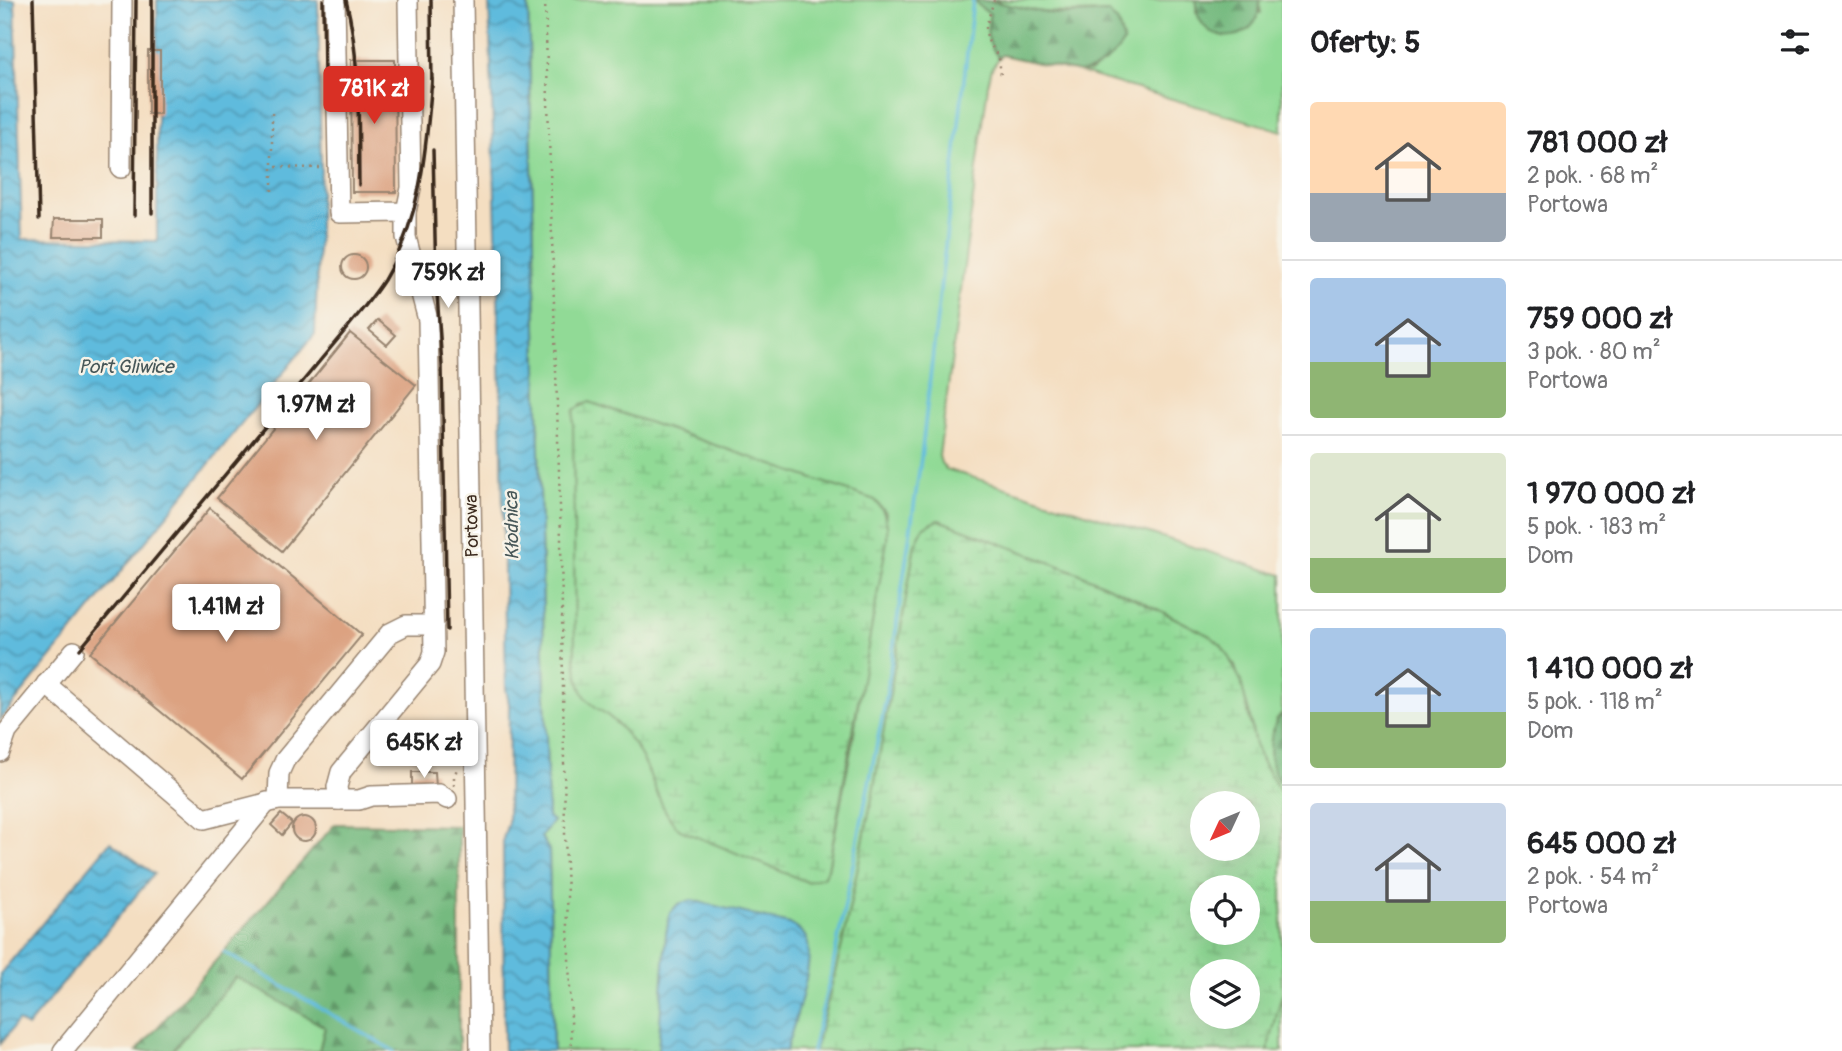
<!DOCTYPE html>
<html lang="pl">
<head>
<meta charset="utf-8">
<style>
  body { margin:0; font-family:Pangolin,sans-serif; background:#f6f6f6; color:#202124; height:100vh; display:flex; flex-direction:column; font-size:26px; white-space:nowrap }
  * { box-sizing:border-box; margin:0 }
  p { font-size:23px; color:#757577 }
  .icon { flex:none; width:38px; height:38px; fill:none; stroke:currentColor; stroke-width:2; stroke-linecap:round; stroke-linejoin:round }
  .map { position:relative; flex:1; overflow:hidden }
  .details { display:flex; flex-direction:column; background:#fff; width:560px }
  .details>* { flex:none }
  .needle { width:46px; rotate:226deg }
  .fabs { position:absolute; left:1190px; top:791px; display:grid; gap:14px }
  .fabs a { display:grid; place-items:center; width:70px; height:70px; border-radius:50%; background:#fff; box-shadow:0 7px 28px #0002; font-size:35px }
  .price { position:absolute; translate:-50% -60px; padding:0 16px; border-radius:7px; background:#fff; color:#222; font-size:23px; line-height:46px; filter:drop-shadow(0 2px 4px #0008) }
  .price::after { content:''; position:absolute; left:50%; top:42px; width:21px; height:16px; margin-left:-10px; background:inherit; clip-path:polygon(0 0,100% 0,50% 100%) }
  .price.current { background:#d93025; color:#fff }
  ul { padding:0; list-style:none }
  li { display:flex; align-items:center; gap:21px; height:175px; padding:0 28px }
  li+li { border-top:2px solid #e0e0e0 }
  li span { display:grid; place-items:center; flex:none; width:196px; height:140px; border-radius:7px; color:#555 }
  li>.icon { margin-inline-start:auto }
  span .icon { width:84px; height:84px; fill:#fffc; stroke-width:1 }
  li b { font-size:30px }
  h2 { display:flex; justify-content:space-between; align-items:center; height:84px; padding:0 28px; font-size:30px }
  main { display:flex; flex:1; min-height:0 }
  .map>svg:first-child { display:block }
</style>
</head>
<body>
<main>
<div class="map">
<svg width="1282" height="1051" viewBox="0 0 1282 1051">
  <defs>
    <pattern id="forest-firs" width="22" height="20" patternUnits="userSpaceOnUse" patternTransform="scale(1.75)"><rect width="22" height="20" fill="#74ba7f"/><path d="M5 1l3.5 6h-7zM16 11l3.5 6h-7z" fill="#609767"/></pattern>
    <pattern id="wetland-marsh" width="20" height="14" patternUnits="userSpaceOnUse" patternTransform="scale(1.75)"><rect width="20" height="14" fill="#91da96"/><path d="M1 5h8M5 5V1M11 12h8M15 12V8" fill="none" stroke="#7ebb81"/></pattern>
    <pattern id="water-waves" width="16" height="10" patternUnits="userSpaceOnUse" patternTransform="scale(1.75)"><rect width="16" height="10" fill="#5fbbdd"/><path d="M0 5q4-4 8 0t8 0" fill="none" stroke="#5098b3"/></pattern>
  </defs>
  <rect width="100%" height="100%" fill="#f7f3e8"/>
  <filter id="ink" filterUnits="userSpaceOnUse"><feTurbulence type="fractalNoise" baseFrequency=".0143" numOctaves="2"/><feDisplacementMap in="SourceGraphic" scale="14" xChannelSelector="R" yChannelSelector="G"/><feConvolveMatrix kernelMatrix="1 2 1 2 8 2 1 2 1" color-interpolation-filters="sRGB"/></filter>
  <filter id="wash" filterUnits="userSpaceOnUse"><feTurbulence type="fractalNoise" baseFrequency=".00686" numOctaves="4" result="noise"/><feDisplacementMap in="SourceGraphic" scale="28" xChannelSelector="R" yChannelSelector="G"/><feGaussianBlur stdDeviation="1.57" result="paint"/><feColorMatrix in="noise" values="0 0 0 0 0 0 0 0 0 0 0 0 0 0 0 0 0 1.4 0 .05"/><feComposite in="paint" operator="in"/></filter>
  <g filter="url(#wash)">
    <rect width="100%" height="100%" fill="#f4dec1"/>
    <!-- grass -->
    <g fill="#91da96" stroke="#66825a" stroke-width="2" fill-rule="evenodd">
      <path d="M 528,0 L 975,0 L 980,7 L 990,14 C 985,31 988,44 999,58 L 992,68 L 988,85 L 939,456 L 941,463 L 946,469 L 1282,575 L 1282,713 L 1276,720 L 1270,758 L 1278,780 L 1282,781 L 1282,795 L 1264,764 L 1255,745 L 1249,712 L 1235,666 L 1210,636 L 1149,605 L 1078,573 L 938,520 L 924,527 L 915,545 L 873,794 L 842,945 L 815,1051 L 553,1051 L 549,850 L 541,837 L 553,821 L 548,818 ZM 589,402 L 875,500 L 886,513 L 853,740 L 828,869 L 823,877 L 663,806 C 653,782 645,756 629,736 C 600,702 582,709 575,657 L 581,404 Z"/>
      <path d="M 994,0 L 1196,0 L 1196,12 L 1261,13 L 1259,0 L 1282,0 L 1282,131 L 1079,72 L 1091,71 L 1117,51 L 1108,12 C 1071,13 1027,16 994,0 Z"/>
      <path d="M 236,977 L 325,1027 L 319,1051 L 172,1051 Z"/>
      <path d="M 1282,993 L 1282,1051 L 1268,1051 Z"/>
    </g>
    <!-- forest -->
    <g fill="url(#forest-firs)" stroke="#58724e" stroke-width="2">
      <path d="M 975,0 C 1002,0 1029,12 1057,14 C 1074,15 1091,13 1108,12 L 1118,23 L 1124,42 C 1113,58 1098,70 1079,72 L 1002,55 L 999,58 C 987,42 985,32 990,14 L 980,7 Z"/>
      <path d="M 1196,0 L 1259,0 C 1265,45 1195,52 1196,0 Z"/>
      <path d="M 1282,713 L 1282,781 L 1278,780 C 1266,763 1268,729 1282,713 Z"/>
      <path d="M 335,824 L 459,826 L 459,1051 L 319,1051 L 325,1027 L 236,977 L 172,1051 L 137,1051 Z"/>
    </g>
    <!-- wetland -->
    <g fill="url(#wetland-marsh)" stroke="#66825a" stroke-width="2" fill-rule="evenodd">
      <path d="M 589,402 L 875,500 C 887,514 888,523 887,541 L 828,869 L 823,877 L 807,882 L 680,830 C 659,811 654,778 640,754 C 632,741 623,729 613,720 C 605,712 594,708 587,699 C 578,687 577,672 575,657 L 573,420 L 574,410 Z"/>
      <path d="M 939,520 L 1078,573 L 1149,605 L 1210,636 L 1221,645 L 1228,656 L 1241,681 L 1255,745 L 1264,765 L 1282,795 L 1282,993 L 1268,1051 L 815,1051 L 842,945 L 873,794 L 915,545 L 924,527 ZM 1202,803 L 1248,803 L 1248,849 L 1202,849 ZM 1202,887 L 1248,887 L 1248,933 L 1202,933 ZM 1202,971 L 1248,971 L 1248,1017 L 1202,1017 Z"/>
    </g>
    <!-- water -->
    <g fill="url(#water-waves)" stroke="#4d727e" stroke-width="2">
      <path d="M 0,0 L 15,0 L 22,239 L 157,241 L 157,0 L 318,0 L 321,168 L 315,334 L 0,720 Z"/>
      <path d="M 489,0 L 528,0 L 548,817 L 553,821 L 541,837 L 549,850 L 553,1051 L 504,1051 L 503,839 L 508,822 L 509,704 L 506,689 L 501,395 Z"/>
      <path d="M 110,842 L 154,874 L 27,1027 L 18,1021 L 0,1044 L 0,974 Z"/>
      <path d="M 691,900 L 790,924 C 796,928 803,931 806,938 C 817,961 793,1025 786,1051 L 658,1051 L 666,934 L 670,913 L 678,904 Z"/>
    </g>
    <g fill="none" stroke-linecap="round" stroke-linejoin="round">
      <!-- stream -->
      <g stroke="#5fbbdd" stroke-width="3.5">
        <path d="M 224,952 L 394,1051"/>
        <path d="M 812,1051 L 832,970 L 886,698 L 921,458 L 973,0"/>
      </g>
    </g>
    <g id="blocks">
      <!-- building -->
      <g fill="#dca281">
        <rect x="148" y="51" width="12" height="63"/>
        <path d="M 351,60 L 395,60 L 396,192 L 352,192 Z"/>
        <path d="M 54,219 L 103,219 L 103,237 L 53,237 Z"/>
        <circle cx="354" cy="267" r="12"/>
        <path d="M 378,320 L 396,335 L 387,345 L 369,330 Z"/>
        <path d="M 350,333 L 416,385 L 282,551 L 217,498 Z"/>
        <path d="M 210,508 L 362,635 L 242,779 L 90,653 Z"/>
        <path d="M 412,772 L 435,772 L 436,787 L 412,787 Z"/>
        <path d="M 281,814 L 292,823 L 282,835 L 271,825 Z"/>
        <circle cx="304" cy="829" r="12"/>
      </g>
    </g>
  </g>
  <g filter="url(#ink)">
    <use href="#blocks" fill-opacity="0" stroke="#988470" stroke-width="2"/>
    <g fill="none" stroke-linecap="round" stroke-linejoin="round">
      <defs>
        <g id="minor">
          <path d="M 335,0 L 339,213 L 406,212 L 411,188 L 408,0"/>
          <path d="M 463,0 L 480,1051"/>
          <path d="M 121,168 L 122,0"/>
          <path d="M 46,684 L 204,819 L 278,800 L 359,800 L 371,796 L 439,794 L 447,799"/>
          <path d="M 0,752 L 7,732 L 74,651"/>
          <path d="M 278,800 L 279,773 L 285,760 L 390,633 L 406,625 L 434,625"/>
          <path d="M 339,800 L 337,787 L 341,772 L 430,664 L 434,652 L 428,320 L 406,237 L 406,212"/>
          <path d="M 63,1051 L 267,802"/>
        </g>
      </defs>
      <!-- minor casing -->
      <use href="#minor" stroke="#988470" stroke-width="22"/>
      <!-- path -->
      <g stroke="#988470" stroke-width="2.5" stroke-dasharray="2 5" stroke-linecap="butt">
        <path d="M 545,0 L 561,540 L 565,834 L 572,1051"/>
        <path d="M 994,0 L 986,27 L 987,39 L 999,58 L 1001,76"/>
        <path d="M 272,113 L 272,167"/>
        <path d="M 272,191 L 272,167 L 321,168"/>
        <path d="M 454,786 L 454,777 L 458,766"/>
      </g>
      <!-- minor -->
      <use href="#minor" stroke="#fff" stroke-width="19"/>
      <!-- rail -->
      <g stroke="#3b2a1e" stroke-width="3.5">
        <path d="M 33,0 L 39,219"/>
        <path d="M 323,0 L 324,79"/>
        <path d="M 346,0 C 361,60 358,124 359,185"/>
        <path d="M 431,0 L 432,87"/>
        <path d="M 433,150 L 436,279 L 442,366 L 447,630"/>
        <path d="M 152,213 L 152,0"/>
        <path d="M 134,215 L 136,0"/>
        <path d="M 80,649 L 348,327 C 360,312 373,297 384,280 C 422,218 426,149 432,79"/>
      </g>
    </g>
  </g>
  <g text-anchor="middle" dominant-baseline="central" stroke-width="5" stroke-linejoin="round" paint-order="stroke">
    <!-- street labels -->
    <g font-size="18" fill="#3b2a1e" stroke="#f7f3e8">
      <text transform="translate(472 526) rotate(-91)">Portowa</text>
    </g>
    <!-- water labels -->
    <g font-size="19" font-style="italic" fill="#465657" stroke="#f7f3e8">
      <text x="126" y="367">Port Gliwice</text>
      <text transform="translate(512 526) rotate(-91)">Kłodnica</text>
    </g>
  </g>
</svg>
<div class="fabs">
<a><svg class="needle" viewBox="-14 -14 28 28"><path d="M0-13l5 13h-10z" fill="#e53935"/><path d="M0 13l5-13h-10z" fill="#757577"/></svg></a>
<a><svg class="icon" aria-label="locate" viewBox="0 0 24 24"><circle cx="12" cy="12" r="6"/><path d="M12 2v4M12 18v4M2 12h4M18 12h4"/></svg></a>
<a><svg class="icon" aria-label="layers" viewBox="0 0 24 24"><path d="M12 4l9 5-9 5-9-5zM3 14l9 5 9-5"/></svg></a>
</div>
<b class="price current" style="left:374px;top:126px">781K zł</b>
<b class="price" style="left:448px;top:310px">759K zł</b>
<b class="price" style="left:316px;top:442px">1.97M zł</b>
<b class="price" style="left:226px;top:644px">1.41M zł</b>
<b class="price" style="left:424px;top:780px">645K zł</b>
</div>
<section class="details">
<h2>Oferty: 5<svg class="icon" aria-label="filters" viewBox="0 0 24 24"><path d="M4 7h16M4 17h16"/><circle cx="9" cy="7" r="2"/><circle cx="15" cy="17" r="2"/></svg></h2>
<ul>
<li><span style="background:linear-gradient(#ffd9b3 65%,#9aa5b1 0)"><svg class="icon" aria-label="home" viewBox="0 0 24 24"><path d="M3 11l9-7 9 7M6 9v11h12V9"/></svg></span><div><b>781 000 zł</b><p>2 pok. · 68 m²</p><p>Portowa</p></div></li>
<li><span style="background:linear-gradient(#a9c7e8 60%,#8fb573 0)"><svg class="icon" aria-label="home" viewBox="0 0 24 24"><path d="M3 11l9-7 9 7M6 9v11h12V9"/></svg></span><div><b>759 000 zł</b><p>3 pok. · 80 m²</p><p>Portowa</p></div></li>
<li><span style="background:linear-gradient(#dfe7d0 75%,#8fb573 0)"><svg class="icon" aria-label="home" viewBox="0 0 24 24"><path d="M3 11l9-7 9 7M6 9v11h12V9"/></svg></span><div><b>1 970 000 zł</b><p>5 pok. · 183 m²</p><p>Dom</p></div></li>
<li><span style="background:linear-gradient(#a9c7e8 60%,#8fb573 0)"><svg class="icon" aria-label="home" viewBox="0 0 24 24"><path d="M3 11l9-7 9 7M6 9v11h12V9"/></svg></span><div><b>1 410 000 zł</b><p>5 pok. · 118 m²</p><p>Dom</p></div></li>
<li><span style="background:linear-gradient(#c9d6e8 70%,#8fb573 0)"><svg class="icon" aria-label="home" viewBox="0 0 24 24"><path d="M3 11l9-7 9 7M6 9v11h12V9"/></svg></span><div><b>645 000 zł</b><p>2 pok. · 54 m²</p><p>Portowa</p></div></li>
</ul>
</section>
</main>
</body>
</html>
